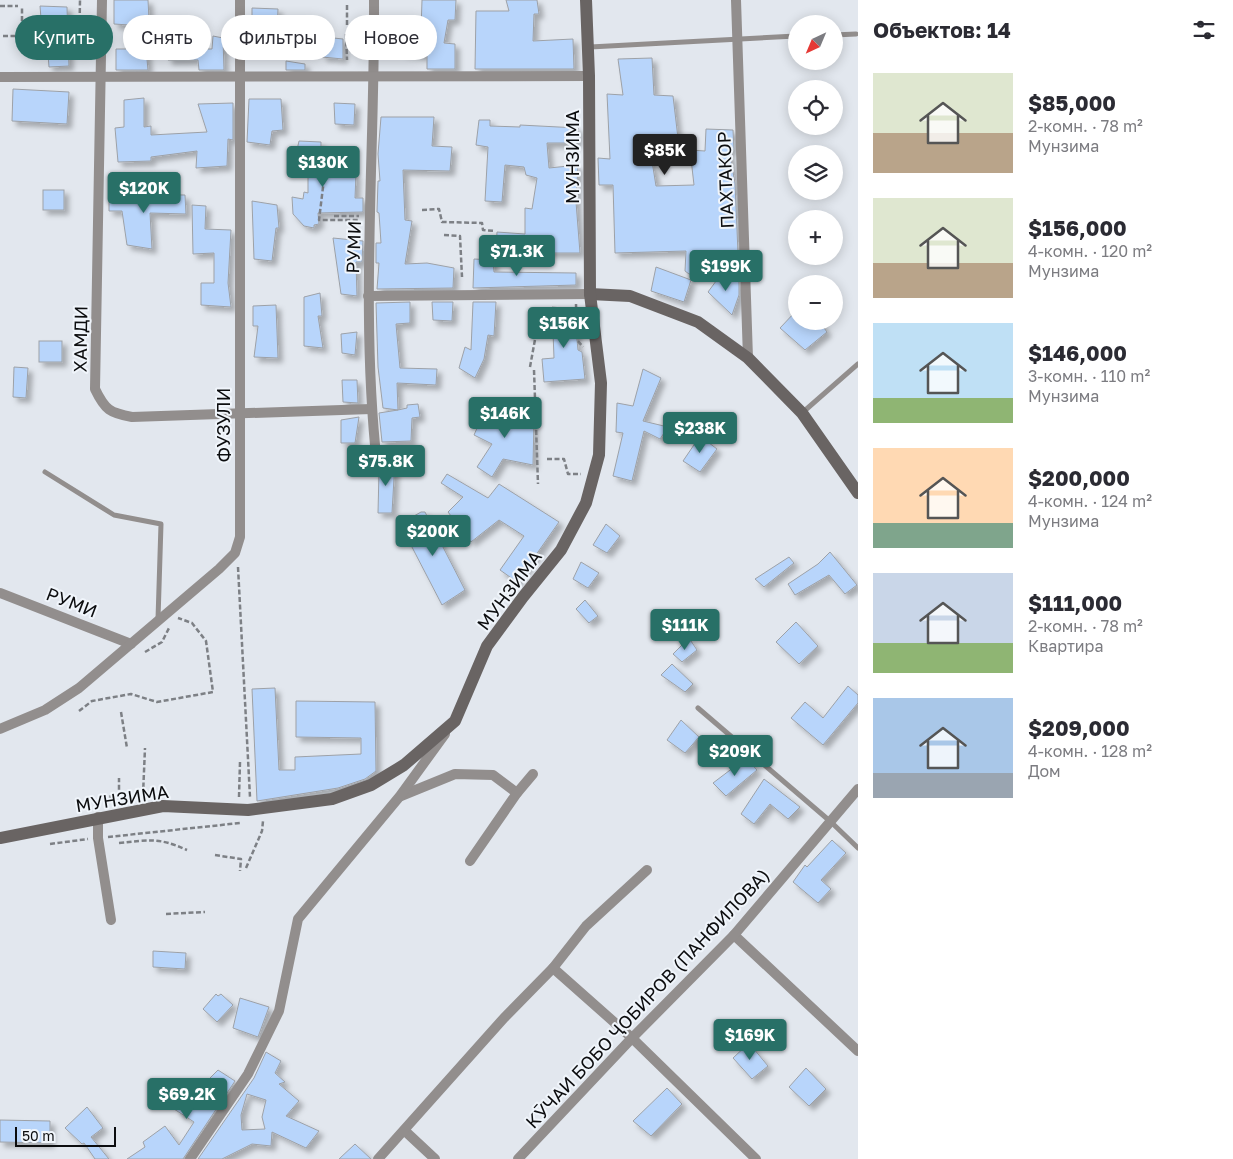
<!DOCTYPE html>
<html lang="ru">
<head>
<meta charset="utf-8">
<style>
  body { margin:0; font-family:"Golos Text",sans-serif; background:#f7f7f7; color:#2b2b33; height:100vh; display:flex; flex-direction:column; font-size:19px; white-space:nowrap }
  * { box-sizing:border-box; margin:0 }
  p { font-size:16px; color:#7c7c81 }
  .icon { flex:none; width:28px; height:28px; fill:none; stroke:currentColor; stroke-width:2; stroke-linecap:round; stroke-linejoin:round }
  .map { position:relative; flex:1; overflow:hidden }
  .sheet { display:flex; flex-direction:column; background:#fff; width:375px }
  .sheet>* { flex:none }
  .guide { position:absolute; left:15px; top:15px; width:475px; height:45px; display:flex; gap:10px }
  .needle { width:32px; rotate:224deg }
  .tools { position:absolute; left:788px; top:15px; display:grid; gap:10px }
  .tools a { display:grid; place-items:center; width:55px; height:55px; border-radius:50%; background:#fff; box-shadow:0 2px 12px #0003; font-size:25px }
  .scale { position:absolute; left:15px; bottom:12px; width:101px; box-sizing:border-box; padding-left:5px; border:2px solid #0c0d0f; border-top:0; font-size:14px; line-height:18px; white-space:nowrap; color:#0c0d0f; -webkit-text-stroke:4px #f0f5fb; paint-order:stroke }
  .price { position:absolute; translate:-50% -42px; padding:0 11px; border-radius:5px; background:#287067; color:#fff; font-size:16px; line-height:32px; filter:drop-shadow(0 1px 2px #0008) }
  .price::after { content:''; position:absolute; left:50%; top:30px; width:15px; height:11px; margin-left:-8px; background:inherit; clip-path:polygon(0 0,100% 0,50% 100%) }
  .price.selected { background:#222; color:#fff }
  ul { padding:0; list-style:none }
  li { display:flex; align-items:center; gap:15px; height:125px; padding:0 15px }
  li span { display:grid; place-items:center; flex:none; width:140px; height:100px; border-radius:0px; color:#555 }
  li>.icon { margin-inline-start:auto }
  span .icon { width:60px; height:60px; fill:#fffc; stroke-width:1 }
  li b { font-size:21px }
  h2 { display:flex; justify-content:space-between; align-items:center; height:60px; padding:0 15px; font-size:21px }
  .pill { padding:0 18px; border-radius:22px; background:#fff; box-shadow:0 2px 12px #0003; font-size:18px; line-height:45px }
  .pill.selected { background:#287067; color:#fff }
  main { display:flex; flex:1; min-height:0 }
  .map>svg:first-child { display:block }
</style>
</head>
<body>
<main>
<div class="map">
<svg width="858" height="1159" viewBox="0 0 858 1159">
  <defs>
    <filter id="shadow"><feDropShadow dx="4.5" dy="4.5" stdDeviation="2.5" flood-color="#0004"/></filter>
  </defs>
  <rect width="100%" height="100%" fill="#e2e7ee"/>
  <!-- building -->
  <g fill="#b8d5fb" stroke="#9da1a7" fill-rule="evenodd" filter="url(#shadow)">
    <path d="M 114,0 L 148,0 L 150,38 L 145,38 L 148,70 L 116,70 L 116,49 L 126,49 L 129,25 L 114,24 Z"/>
    <path d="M 422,0 L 456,0 L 455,20 L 448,20 L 444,43 L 455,44 L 455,69 L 427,69 L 427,56 L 402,52 L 403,30 L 421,30 Z"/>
    <path d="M 506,0 L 537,0 L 539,14 L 534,14 L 533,41 L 573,39 L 574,69 L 475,69 L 476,11 L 509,11 Z"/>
    <path d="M 40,6 L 67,7 L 69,66 L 49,67 L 46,30 L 42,31 Z"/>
    <path d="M 252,8 L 278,9 L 277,39 L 252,37 Z"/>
    <path d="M 165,35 L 182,39 L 183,49 L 212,49 L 213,36 L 223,38 L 224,70 L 199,70 L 198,60 L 168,60 Z"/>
    <path d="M 324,37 L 343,39 L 343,59 L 322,57 Z"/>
    <path d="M 652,58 L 654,95 L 673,96 L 680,155 L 651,155 L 656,186 L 694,185 L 690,150 L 705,151 L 706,129 L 733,130 L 734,150 L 729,150 L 735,183 L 738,253 L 698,251 L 698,275 L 689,274 L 685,271 L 686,251 L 615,253 L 613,185 L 599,185 L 598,158 L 610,159 L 607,94 L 623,95 L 618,59 Z"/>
    <path d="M 286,61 L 305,64 L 305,70 L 286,70 Z"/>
    <path d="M 13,89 L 69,92 L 67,124 L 12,121 Z"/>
    <path d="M 144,98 L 144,127 L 151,126 L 151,135 L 207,132 L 198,104 L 233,103 L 233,140 L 228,139 L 227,166 L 196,168 L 197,151 L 151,157 L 151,161 L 118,162 L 115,128 L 124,127 L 124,100 Z"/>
    <path d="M 249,99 L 281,99 L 283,130 L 272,131 L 270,145 L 247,142 Z"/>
    <path d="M 334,103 L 355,104 L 354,125 L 335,124 Z"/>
    <path d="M 381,117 L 434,117 L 432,146 L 452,147 L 450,171 L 403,170 L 405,220 L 412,221 L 405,264 L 427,263 L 454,268 L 453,288 L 377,289 L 379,263 L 376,263 L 376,243 L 381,243 L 379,213 L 377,212 L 378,181 L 380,181 L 378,154 Z"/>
    <path d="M 479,120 L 490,120 L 490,126 L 520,127 L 520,125 L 578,128 L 577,143 L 547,143 L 549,168 L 578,165 L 576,202 L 580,253 L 517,253 L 496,249 L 497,232 L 525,234 L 525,208 L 532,209 L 537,178 L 526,175 L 524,167 L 505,165 L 502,202 L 485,201 L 488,147 L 476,145 Z"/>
    <path d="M 299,141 L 321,142 L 321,161 L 327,160 L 325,172 L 356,174 L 355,198 L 363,198 L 363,212 L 318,213 L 319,224 L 314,225 L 314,228 L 304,226 L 293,214 L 292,197 L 303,199 L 304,192 L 308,193 L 308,167 L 294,163 Z"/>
    <rect x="43" y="190" width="21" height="20"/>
    <path d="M 109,194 L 185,195 L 186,214 L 150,213 L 152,249 L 127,245 L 122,211 L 109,211 Z"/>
    <path d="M 252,201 L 277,205 L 279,228 L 276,228 L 272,261 L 254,259 Z"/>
    <path d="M 192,205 L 206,206 L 205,229 L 231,230 L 228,283 L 231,307 L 201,305 L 201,283 L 214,283 L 214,253 L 193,254 Z"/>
    <path d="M 333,238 L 363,241 L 362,262 L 356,262 L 357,296 L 341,294 Z"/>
    <path d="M 474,259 L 493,260 L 494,272 L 576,273 L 576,285 L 473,288 Z"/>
    <path d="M 656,267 L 691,280 L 684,302 L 651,291 Z"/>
    <path d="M 732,275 L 733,281 L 739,280 L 739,295 L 732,315 L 708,292 L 719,277 Z"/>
    <path d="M 320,293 L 322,316 L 318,316 L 323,348 L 304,346 L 304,297 Z"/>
    <path d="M 410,302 L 410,323 L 396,324 L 400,368 L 437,369 L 436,385 L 397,383 L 398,410 L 407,408 L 407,405 L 418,404 L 420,417 L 412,418 L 411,441 L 382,442 L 379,413 L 398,410 L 383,408 L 378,367 L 376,303 Z"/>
    <path d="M 432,302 L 453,302 L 452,321 L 433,320 Z"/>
    <path d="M 473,302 L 496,302 L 494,336 L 488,335 L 484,359 L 475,378 L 459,368 L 465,347 L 471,350 Z"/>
    <path d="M 276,305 L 278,358 L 254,357 L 258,326 L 253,326 L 253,306 Z"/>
    <path d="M 552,307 L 574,309 L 578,350 L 582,352 L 585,379 L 544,382 L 542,359 L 554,358 Z"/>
    <path d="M 796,311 L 796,321 L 819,321 L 827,332 L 805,350 L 780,328 Z"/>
    <path d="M 357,332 L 355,355 L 342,353 L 341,334 Z"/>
    <rect x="39" y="341" width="23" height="21"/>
    <path d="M 14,367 L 28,368 L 26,398 L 13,397 Z"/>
    <path d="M 643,369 L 661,378 L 643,421 L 668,427 L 660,439 L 644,431 L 632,481 L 613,476 L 623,433 L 616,432 L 617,403 L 633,406 Z"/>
    <path d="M 342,380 L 357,380 L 358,403 L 343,402 Z"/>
    <path d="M 488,403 L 510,414 L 509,418 L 534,421 L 533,465 L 503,459 L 492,477 L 477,467 L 492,444 L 474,435 Z"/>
    <path d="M 359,417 L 355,443 L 341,443 L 341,420 Z"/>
    <path d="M 700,436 L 717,449 L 700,472 L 683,461 Z"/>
    <path d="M 383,460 L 395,461 L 392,513 L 378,513 L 379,471 L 383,467 Z"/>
    <path d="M 447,474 L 488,498 L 499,484 L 559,522 L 517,582 L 500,570 L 524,536 L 499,520 L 471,542 L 448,512 L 463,497 L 441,483 Z"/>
    <path d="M 421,512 L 425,512 L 465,590 L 442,605 L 400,524 Z"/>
    <path d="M 606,524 L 620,536 L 607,553 L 593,545 Z"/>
    <path d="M 830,552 L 857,585 L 845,594 L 829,575 L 795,595 L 788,584 L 818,564 Z"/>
    <path d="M 789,557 L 794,563 L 764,587 L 755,579 Z"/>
    <path d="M 581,562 L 599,573 L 588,588 L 573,579 Z"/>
    <path d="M 585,600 L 598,616 L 589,623 L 576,609 Z"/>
    <path d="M 796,622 L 818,646 L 799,664 L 776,642 Z"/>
    <path d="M 689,638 L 697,650 L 682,662 L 673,654 Z"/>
    <path d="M 672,664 L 693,684 L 685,692 L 661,675 Z"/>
    <path d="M 848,686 L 858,695 L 858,703 L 823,745 L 791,718 L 805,702 L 823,718 Z"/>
    <path d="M 275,688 L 279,770 L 295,770 L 295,757 L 361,754 L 361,738 L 296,737 L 296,701 L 375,702 L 376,771 L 365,779 L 338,788 L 257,801 L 252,689 Z"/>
    <path d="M 681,720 L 699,737 L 685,753 L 667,740 Z"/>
    <path d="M 746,758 L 757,770 L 726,796 L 713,783 Z"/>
    <path d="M 764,779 L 800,807 L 788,819 L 770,804 L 754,824 L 741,814 Z"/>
    <path d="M 832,840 L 846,853 L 821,880 L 831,889 L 818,903 L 793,882 L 805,865 L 807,867 Z"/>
    <path d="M 153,951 L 186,953 L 185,969 L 153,967 Z"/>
    <path d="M 216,994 L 218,996 L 221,994 L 233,1005 L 217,1022 L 203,1009 Z"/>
    <path d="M 240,998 L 269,1007 L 258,1037 L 233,1028 Z"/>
    <path d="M 749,1043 L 768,1066 L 752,1079 L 733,1058 Z"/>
    <path d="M 266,1052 L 281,1061 L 275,1073 L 285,1082 L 279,1084 L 299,1101 L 286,1116 L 319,1131 L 306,1148 L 272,1132 L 271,1146 L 252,1144 L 222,1159 L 198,1159 L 254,1078 ZM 247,1094 L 266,1100 L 262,1117 L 265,1129 L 242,1130 L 241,1115 Z"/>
    <path d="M 806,1068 L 826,1089 L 809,1106 L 789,1087 Z"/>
    <path d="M 218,1070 L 235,1081 L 183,1159 L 127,1159 L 145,1147 L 143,1142 L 165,1126 L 179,1145 L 194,1122 L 174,1109 L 176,1104 L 178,1084 L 191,1095 L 193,1091 L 199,1097 L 211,1082 L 209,1079 Z"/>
    <path d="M 667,1088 L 682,1104 L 651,1136 L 633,1121 Z"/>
    <path d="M 87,1107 L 103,1128 L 91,1137 L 109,1159 L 95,1159 L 84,1143 L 82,1144 L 65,1128 Z"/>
    <path d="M 0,1120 L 50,1121 L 50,1143 L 0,1142 Z"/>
    <path d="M 355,1144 L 371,1159 L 339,1159 Z"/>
  </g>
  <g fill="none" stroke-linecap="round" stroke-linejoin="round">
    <!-- path -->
    <g stroke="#7d8085" stroke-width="2.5" stroke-dasharray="5 2.5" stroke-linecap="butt">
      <path d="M 347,5 L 347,26"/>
      <path d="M 0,6 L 18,6"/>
      <path d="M 346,34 L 347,60"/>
      <path d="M 3,36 L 18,36"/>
      <path d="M 22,51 L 22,7"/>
      <path d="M 79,58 L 80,0"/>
      <path d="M 324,179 L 319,220 L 358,220"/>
      <path d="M 422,210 L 439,209 L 442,222 L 482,223 L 483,230 L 495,231"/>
      <path d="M 334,216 L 359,216"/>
      <path d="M 444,235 L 460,236 L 462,277"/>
      <path d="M 576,304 L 577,340 L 583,347"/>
      <path d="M 530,367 L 538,323"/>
      <path d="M 534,370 L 538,484"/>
      <path d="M 547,459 L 564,459 L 568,474 L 581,474"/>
      <path d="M 238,567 L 250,797"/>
      <path d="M 145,652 L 162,642 L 169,628"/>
      <path d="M 79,711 L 92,701 L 131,694 L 157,702 L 213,692 L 206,641 L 192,623 L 178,618"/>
      <path d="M 121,712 L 127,748"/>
      <path d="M 143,795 L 145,748"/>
      <path d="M 239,797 L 240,762"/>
      <path d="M 102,798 L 119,795 L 119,778"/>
      <path d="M 108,837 L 240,823"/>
      <path d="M 119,843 C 149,840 158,837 187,850"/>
      <path d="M 50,844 L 88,839"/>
      <path d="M 215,855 L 241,859 L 240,871"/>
      <path d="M 246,868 L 262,831 L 263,821"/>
      <path d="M 166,914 L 205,912"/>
    </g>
    <!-- lane -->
    <g stroke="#928e8d" stroke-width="5">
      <path d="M 834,35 L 856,34"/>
      <path d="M 590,47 L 796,36"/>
      <path d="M 802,413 L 858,364"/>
      <path d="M 45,472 L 114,515 L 161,524 L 158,619"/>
      <path d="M 698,708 L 831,822 L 858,848"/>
    </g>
    <!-- street -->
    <g stroke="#928e8d" stroke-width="10">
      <path d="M 102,0 L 95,389 C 105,410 110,413 132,417 L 371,409"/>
      <path d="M 374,0 C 375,155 360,310 377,465"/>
      <path d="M 736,0 L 748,358"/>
      <path d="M 0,77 L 589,76"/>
      <path d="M 368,296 L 590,294"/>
      <path d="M 0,593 L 131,644"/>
      <path d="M 0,729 L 45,710 L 79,688 L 219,569 L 235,553 L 240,537 L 240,0"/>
      <path d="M 401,796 L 455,774 L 493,775 L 517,793"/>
      <path d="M 98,817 L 98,838 L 111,920"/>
      <path d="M 470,861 L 517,793 L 533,774"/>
      <path d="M 734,935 L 858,1051"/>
      <path d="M 553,968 L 632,1038 L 756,1159"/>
      <path d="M 405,1131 L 435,1159"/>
      <path d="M 190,1159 L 248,1074 L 279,1011 L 298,919 L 400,796 L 445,734"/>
      <path d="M 378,1159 L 504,1018 L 553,968 L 586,926 L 647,870"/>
      <path d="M 518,1159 L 632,1038 L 734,935 L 858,789"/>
    </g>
    <!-- secondary -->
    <g stroke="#696463" stroke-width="12">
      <path d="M 590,294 L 630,296 L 698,322 L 748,358 L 802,413 L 858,493"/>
      <path d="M 0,838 L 163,806 L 248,810 L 332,799 L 371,785 L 404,765 L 455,721 L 487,646 L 523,597 L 561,550 L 586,503 L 599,455 L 601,383 L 590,294 L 589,76 L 586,0"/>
    </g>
  </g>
  <g text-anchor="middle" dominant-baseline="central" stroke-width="4" stroke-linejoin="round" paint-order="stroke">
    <!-- street labels -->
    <g font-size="18" fill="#0c0d0f" stroke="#f0f5fb">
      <text transform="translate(572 157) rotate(-90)">МУНЗИМА</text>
      <text transform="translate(725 180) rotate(-92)">ПАХТАКОР</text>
      <text transform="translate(353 247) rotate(-88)">РУМИ</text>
      <text transform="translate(80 339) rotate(-89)">ХАМДИ</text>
      <text transform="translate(223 425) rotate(-90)">ФУЗУЛИ</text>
      <text transform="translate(509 590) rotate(-53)">МУНЗИМА</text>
      <text transform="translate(72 602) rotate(21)">РУМИ</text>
      <text transform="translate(122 798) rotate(-9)">МУНЗИМА</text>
      <text transform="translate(647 998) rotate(-47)">КӮЧАИ БОБО ҶОБИРОВ (ПАНФИЛОВА)</text>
    </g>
  </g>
</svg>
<div class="tools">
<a><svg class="needle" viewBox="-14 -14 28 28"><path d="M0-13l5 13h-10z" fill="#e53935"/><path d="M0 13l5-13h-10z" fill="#7c7c81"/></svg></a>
<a><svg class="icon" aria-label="locate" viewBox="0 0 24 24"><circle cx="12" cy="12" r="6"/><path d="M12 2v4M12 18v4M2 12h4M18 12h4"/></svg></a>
<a><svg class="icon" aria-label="layers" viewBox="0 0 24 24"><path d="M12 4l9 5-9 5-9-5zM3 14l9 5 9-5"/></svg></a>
<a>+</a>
<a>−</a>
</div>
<div class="scale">50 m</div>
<b class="price selected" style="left:665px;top:176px">$85K</b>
<b class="price" style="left:323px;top:188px">$130K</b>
<b class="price" style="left:144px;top:214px">$120K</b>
<b class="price" style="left:517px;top:277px">$71.3K</b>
<b class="price" style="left:726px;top:292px">$199K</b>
<b class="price" style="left:564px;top:349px">$156K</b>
<b class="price" style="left:505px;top:439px">$146K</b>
<b class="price" style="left:700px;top:454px">$238K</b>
<b class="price" style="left:386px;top:487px">$75.8K</b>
<b class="price" style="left:433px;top:557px">$200K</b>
<b class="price" style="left:685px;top:651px">$111K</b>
<b class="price" style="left:735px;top:777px">$209K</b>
<b class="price" style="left:750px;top:1061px">$169K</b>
<b class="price" style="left:187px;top:1120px">$69.2K</b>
<div class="guide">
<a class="pill selected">Купить</a>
<a class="pill">Снять</a>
<a class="pill">Фильтры</a>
<a class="pill">Новое</a>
</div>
</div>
<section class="sheet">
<h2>Объектов: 14<svg class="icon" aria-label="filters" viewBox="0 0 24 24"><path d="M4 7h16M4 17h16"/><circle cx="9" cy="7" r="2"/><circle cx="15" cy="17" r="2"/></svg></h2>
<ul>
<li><span style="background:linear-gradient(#dfe7d0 60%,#b9a48a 0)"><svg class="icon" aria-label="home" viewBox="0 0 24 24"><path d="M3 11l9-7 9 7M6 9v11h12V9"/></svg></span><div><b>$85,000</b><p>2-комн. · 78 m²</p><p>Мунзима</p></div></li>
<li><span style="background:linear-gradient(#dfe7d0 65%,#b9a48a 0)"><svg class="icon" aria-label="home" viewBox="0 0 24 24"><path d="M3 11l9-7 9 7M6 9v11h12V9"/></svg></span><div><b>$156,000</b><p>4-комн. · 120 m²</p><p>Мунзима</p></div></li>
<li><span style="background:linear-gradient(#bfe0f5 75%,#8fb573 0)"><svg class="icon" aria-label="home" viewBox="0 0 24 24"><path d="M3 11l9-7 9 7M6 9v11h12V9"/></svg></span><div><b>$146,000</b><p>3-комн. · 110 m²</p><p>Мунзима</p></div></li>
<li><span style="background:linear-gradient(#ffd9b3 75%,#7fa58c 0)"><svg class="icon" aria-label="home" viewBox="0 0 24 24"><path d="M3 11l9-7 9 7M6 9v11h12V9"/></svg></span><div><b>$200,000</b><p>4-комн. · 124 m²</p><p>Мунзима</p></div></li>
<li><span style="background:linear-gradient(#c9d6e8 70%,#8fb573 0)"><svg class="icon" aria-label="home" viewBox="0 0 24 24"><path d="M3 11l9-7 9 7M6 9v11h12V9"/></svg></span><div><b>$111,000</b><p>2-комн. · 78 m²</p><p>Квартира</p></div></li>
<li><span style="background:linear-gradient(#a9c7e8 75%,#9aa5b1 0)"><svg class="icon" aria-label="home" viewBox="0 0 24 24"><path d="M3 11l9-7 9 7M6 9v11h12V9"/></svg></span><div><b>$209,000</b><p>4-комн. · 128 m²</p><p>Дом</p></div></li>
</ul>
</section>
</main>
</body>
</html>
